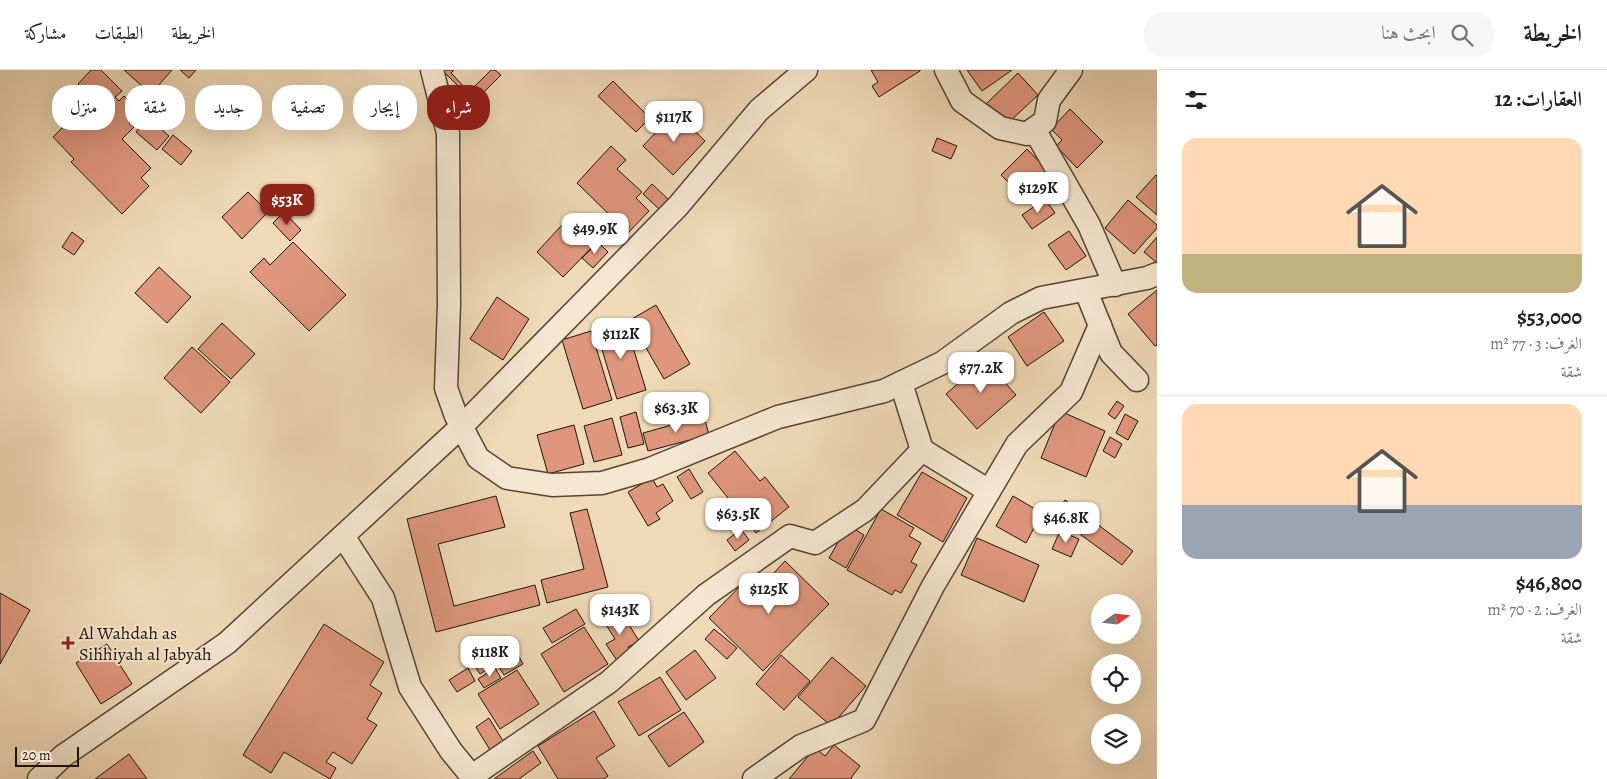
<!DOCTYPE html>
<html lang="ar">
<head>
<meta charset="utf-8">
<style>
  body { margin:0; font-family:Alegreya,Amiri,serif; background:#f6f6f6; color:#222; direction:rtl; height:100vh; display:flex; flex-direction:column; font-size:19px; white-space:nowrap }
  * { box-sizing:border-box; margin:0 }
  p { font-size:16px; color:#767676 }
  .icon { flex:none; width:28px; height:28px; fill:none; stroke:currentColor; stroke-width:2; stroke-linecap:round; stroke-linejoin:round }
  .map { position:relative; flex:1; overflow:hidden; direction:ltr }
  .drawer { display:flex; flex-direction:column; background:#fff; width:450px }
  .drawer>* { flex:none }
  .guide { position:absolute; left:15px; top:15px; width:475px; height:45px; direction:rtl; display:flex; gap:10px }
  .needle { width:32px; rotate:75deg }
  .buttons { position:absolute; left:1091px; top:524px; display:grid; gap:10px }
  .buttons a { display:grid; place-items:center; width:50px; height:50px; border-radius:50%; background:#fff; box-shadow:0 5px 20px #0002; font-size:25px }
  .scale { position:absolute; left:15px; bottom:12px; width:64px; box-sizing:border-box; padding-left:5px; border:2px solid #1f150d; border-top:0; font-size:14px; line-height:18px; white-space:nowrap; color:#1f150d; -webkit-text-stroke:4px #f5e6d0; paint-order:stroke }
  .price { position:absolute; translate:-50% -42px; padding:0 11px; border-radius:10px; background:#fff; color:#222; font-size:16px; line-height:32px; filter:drop-shadow(0 1px 2px #0008) }
  .price::after { content:''; position:absolute; left:50%; top:30px; width:15px; height:11px; margin-left:-8px; background:inherit; clip-path:polygon(0 0,100% 0,50% 100%) }
  .price.active { background:#8f2418; color:#fff }
  ul { padding:0; list-style:none }
  li { display:grid; align-content:center; gap:10px; height:265px; padding:0 25px }
  li+li { border-top:1px solid #e0e0e0 }
  li span { display:grid; place-items:center; height:155px; border-radius:15px; color:#555 }
  li>.icon { margin-inline-start:auto }
  span .icon { width:90px; height:90px; fill:#fffc; stroke-width:1 }
  li b { font-size:21px }
  h2 { display:flex; justify-content:space-between; align-items:center; height:60px; padding:0 25px; font-size:21px }
  .chip { padding:0 18px; border-radius:20px; background:#fff; box-shadow:0 5px 20px #0002; font-size:18px; line-height:45px }
  .chip.active { background:#8f2418; color:#fff }
  header { display:flex; align-items:center; gap:30px; box-sizing:border-box; height:70px; padding:0 25px; background:#fff; border-bottom:1px solid #e0e0e0 }
  header strong { font-size:24px }
  nav { display:flex; gap:28px; margin-inline-start:auto; font-size:18px }
  .search { width:350px; height:45px; background:#f6f6f6; display:flex; align-items:center; gap:12px; box-sizing:border-box; padding:0 18px; border-radius:20px; color:#767676; font-size:19px }
  main { display:flex; flex:1; min-height:0 }
  .map>svg:first-child { display:block }
</style>
</head>
<body>
<header>
<strong>الخريطة</strong>
<div class="search"><svg class="icon" aria-label="search" viewBox="0 0 24 24"><circle cx="10" cy="10" r="6"/><path d="M15 15l6 6"/></svg>ابحث هنا</div>
<nav><a>الخريطة</a><a>الطبقات</a><a>مشاركة</a></nav>
</header>
<main>
<section class="drawer">
<h2>العقارات: 12<svg class="icon" aria-label="filters" viewBox="0 0 24 24"><path d="M4 7h16M4 17h16"/><circle cx="9" cy="7" r="2"/><circle cx="15" cy="17" r="2"/></svg></h2>
<ul>
<li><span style="background:linear-gradient(#ffd9b3 75%,#c2b280 0)"><svg class="icon" aria-label="home" viewBox="0 0 24 24"><path d="M3 11l9-7 9 7M6 9v11h12V9"/></svg></span><div><b>$53,000</b><p>الغرف: 3 · 77 m²</p><p>شقة</p></div></li>
<li><span style="background:linear-gradient(#ffd9b3 65%,#9aa5b1 0)"><svg class="icon" aria-label="home" viewBox="0 0 24 24"><path d="M3 11l9-7 9 7M6 9v11h12V9"/></svg></span><div><b>$46,800</b><p>الغرف: 2 · 70 m²</p><p>شقة</p></div></li>
</ul>
</section>
<div class="map">
<svg width="1157" height="709" viewBox="0 0 1157 709">
  <rect width="100%" height="100%" fill="#efd9b6"/>
  <filter id="stains"><feTurbulence type="fractalNoise" baseFrequency=".004" numOctaves="4"/><feColorMatrix values="0 0 0 0 .2 0 0 0 0 .09 0 0 0 0 .02 0 0 0 .5 -.17"/></filter>
  <radialGradient id="worn" r=".72"><stop offset=".6" stop-color="#630" stop-opacity="0"/><stop offset="1" stop-color="#630" stop-opacity=".3"/></radialGradient>
  <!-- building -->
  <g fill="#de967c" stroke="#1f150d">
    <path d="M 91,0 L 101,0 L 122,21 L 115,27 L 119,31 L 124,26 L 140,43 L 129,53 L 134,57 L 122,69 L 151,98 L 141,108 L 149,116 L 122,144 L 71,92 L 74,89 L 53,67 L 92,28 L 78,14 Z"/>
    <path d="M 124,0 L 172,0 L 151,24 Z"/>
    <path d="M 180,0 L 196,0 L 189,8 Z"/>
    <path d="M 442,0 L 454,0 L 451,3 L 469,22 L 491,0 L 495,0 L 501,5 L 474,32 Z"/>
    <path d="M 871,0 L 920,0 L 920,1 L 879,27 L 872,16 L 878,12 Z"/>
    <path d="M 967,0 L 1012,0 L 982,21 Z"/>
    <path d="M 1018,3 L 1038,25 L 1006,55 L 986,34 Z"/>
    <path d="M 613,11 L 650,48 L 636,62 L 598,26 Z"/>
    <path d="M 1070,39 L 1103,72 L 1077,98 L 1056,76 L 1062,70 L 1051,59 Z"/>
    <path d="M 675,42 L 705,71 L 673,105 L 643,76 Z"/>
    <path d="M 148,47 L 169,66 L 157,80 L 136,62 Z"/>
    <path d="M 173,65 L 192,81 L 181,95 L 162,79 Z"/>
    <path d="M 937,68 L 957,76 L 951,89 L 932,81 Z"/>
    <path d="M 611,76 L 626,90 L 617,99 L 642,122 L 636,128 L 649,141 L 628,163 L 577,113 Z"/>
    <path d="M 1027,79 L 1054,107 L 1028,132 L 1001,105 Z"/>
    <path d="M 1156,105 L 1157,106 L 1157,145 L 1136,127 Z"/>
    <path d="M 652,114 L 669,130 L 660,140 L 643,124 Z"/>
    <path d="M 248,122 L 268,142 L 242,169 L 222,147 Z"/>
    <path d="M 1045,129 L 1055,143 L 1032,159 L 1022,145 Z"/>
    <path d="M 1128,130 L 1157,155 L 1157,158 L 1134,184 L 1105,158 Z"/>
    <path d="M 284,142 L 301,160 L 290,171 L 273,153 Z"/>
    <path d="M 573,143 L 600,169 L 563,207 L 537,182 Z"/>
    <path d="M 1069,161 L 1086,186 L 1066,200 L 1048,175 Z"/>
    <path d="M 72,162 L 84,171 L 74,185 L 62,177 Z"/>
    <path d="M 1157,167 L 1157,193 L 1144,182 Z"/>
    <path d="M 293,172 L 346,225 L 309,261 L 250,202 L 264,188 L 270,195 Z"/>
    <path d="M 598,172 L 608,182 L 593,198 L 582,188 Z"/>
    <path d="M 159,197 L 191,227 L 167,253 L 135,223 Z"/>
    <path d="M 1157,220 L 1157,275 L 1155,276 L 1128,244 Z"/>
    <path d="M 497,227 L 529,249 L 503,290 L 470,269 Z"/>
    <path d="M 656,235 L 690,294 L 664,309 L 630,250 Z"/>
    <path d="M 1044,242 L 1064,271 L 1027,296 L 1008,267 Z"/>
    <path d="M 625,251 L 646,320 L 617,329 L 596,260 Z"/>
    <path d="M 222,253 L 255,284 L 231,309 L 198,279 Z"/>
    <path d="M 591,261 L 612,330 L 583,339 L 562,270 Z"/>
    <path d="M 192,277 L 230,312 L 201,343 L 164,308 Z"/>
    <path d="M 985,290 L 1016,325 L 977,359 L 946,324 Z"/>
    <path d="M 1117,331 L 1124,336 L 1115,349 L 1108,344 Z"/>
    <path d="M 1060,341 L 1105,361 L 1086,407 L 1041,388 Z"/>
    <path d="M 636,342 L 644,374 L 628,378 L 620,347 Z"/>
    <path d="M 1125,344 L 1138,351 L 1128,370 L 1116,363 Z"/>
    <path d="M 704,346 L 709,365 L 648,381 L 643,363 Z"/>
    <path d="M 612,348 L 622,385 L 594,392 L 584,356 Z"/>
    <path d="M 574,355 L 584,394 L 548,404 L 537,365 Z"/>
    <path d="M 1110,367 L 1122,374 L 1115,388 L 1103,381 Z"/>
    <path d="M 735,381 L 760,411 L 765,407 L 789,437 L 756,463 L 708,403 Z"/>
    <path d="M 689,399 L 703,422 L 691,429 L 677,407 Z"/>
    <path d="M 922,402 L 967,428 L 943,472 L 897,445 Z"/>
    <path d="M 652,408 L 657,417 L 663,414 L 673,431 L 656,443 L 660,449 L 648,456 L 628,422 Z"/>
    <path d="M 496,426 L 505,457 L 438,474 L 454,536 L 535,515 L 540,535 L 436,562 L 407,449 Z"/>
    <path d="M 1013,426 L 1042,443 L 1026,473 L 996,456 Z"/>
    <path d="M 1065,430 L 1133,481 L 1122,495 L 1054,445 Z"/>
    <path d="M 587,439 L 608,517 L 547,533 L 541,510 L 584,499 L 570,443 Z"/>
    <path d="M 881,439 L 914,458 L 909,466 L 921,473 L 911,492 L 917,495 L 901,523 L 895,520 L 892,525 L 847,500 Z"/>
    <path d="M 848,455 L 864,465 L 846,498 L 829,488 Z"/>
    <path d="M 741,459 L 749,470 L 735,481 L 727,470 Z"/>
    <path d="M 1060,461 L 1079,469 L 1071,487 L 1052,479 Z"/>
    <path d="M 977,468 L 1039,495 L 1024,532 L 961,505 Z"/>
    <path d="M 785,491 L 829,534 L 763,601 L 709,548 L 748,508 L 759,519 Z"/>
    <path d="M 0,523 L 30,540 L 0,594 Z"/>
    <path d="M 576,539 L 585,554 L 552,573 L 543,558 Z"/>
    <path d="M 620,540 L 639,571 L 628,577 L 632,583 L 618,592 L 606,574 L 615,569 L 603,550 Z"/>
    <path d="M 324,554 L 384,592 L 370,615 L 382,623 L 367,649 L 377,655 L 352,694 L 333,682 L 326,692 L 336,698 L 330,709 L 284,682 L 271,703 L 243,685 Z"/>
    <path d="M 584,557 L 608,594 L 564,622 L 541,584 Z"/>
    <path d="M 714,559 L 737,578 L 727,589 L 705,569 Z"/>
    <path d="M 107,574 L 132,614 L 101,634 L 76,593 Z"/>
    <path d="M 695,580 L 716,608 L 686,630 L 666,602 Z"/>
    <path d="M 491,584 L 497,593 L 480,604 L 474,595 Z"/>
    <path d="M 518,585 L 523,594 L 504,605 L 499,597 Z"/>
    <path d="M 781,585 L 810,611 L 784,640 L 756,614 Z"/>
    <path d="M 832,587 L 866,616 L 831,656 L 798,627 Z"/>
    <path d="M 468,598 L 475,611 L 457,622 L 449,610 Z"/>
    <path d="M 495,598 L 501,608 L 484,618 L 478,609 Z"/>
    <path d="M 517,600 L 539,634 L 500,659 L 478,624 Z"/>
    <path d="M 660,607 L 681,640 L 639,666 L 618,632 Z"/>
    <path d="M 594,641 L 615,676 L 596,688 L 608,706 L 604,709 L 558,709 L 538,676 Z"/>
    <path d="M 684,642 L 704,672 L 669,697 L 648,666 Z"/>
    <path d="M 489,648 L 503,671 L 490,680 L 476,657 Z"/>
    <path d="M 834,675 L 860,696 L 851,708 L 852,709 L 789,709 L 815,678 L 825,686 Z"/>
    <path d="M 533,681 L 541,693 L 519,709 L 494,709 Z"/>
    <path d="M 129,684 L 147,709 L 95,709 Z"/>
  </g>
  <g fill="none" stroke-linecap="round" stroke-linejoin="round">
    <defs>
      <g id="street">
        <path d="M 432,0 L 448,63 L 449,234 L 446,318 L 456,346 L 478,388 L 507,408 L 552,415 L 602,413 L 650,399 L 778,347 L 884,321 L 942,293 L 1011,243 L 1041,228 L 1147,208 L 1157,204"/>
        <path d="M 946,0 L 962,31 L 1000,58 L 1027,64 L 1045,51 L 1049,30 L 1071,0"/>
        <path d="M 1034,59 L 1089,155 L 1115,215"/>
        <path d="M 1086,221 L 1111,283 L 1137,310"/>
        <path d="M 901,313 L 922,380"/>
        <path d="M 343,466 L 383,528 L 410,617 L 451,681 L 474,709"/>
        <path d="M 472,706 L 609,612 L 706,525 L 790,466 L 815,473 L 865,440 L 922,380 L 989,421"/>
        <path d="M 39,709 L 63,686 L 227,573 L 462,356 L 678,136 L 759,40 L 806,0"/>
        <path d="M 754,709 L 801,676 L 864,650 L 933,516 L 1017,374 L 1071,322 L 1100,255"/>
      </g>
    </defs>
    <!-- street casing -->
    <use href="#street" stroke="#534637" stroke-width="25"/>
    <!-- street -->
    <use href="#street" stroke="#f5e6d0" stroke-width="22"/>
  </g>
  <!-- markers -->
  <path fill="#8f2418" stroke="#f5e6d0" stroke-width="2" d="M65.5 565.5h5v5h5v5h-5v5h-5v-5h-5v-5h5z"/>
  <g text-anchor="middle" dominant-baseline="central" stroke-width="4" stroke-linejoin="round" paint-order="stroke">
    <!-- poi labels -->
    <g font-size="18" fill="#1f150d" stroke="#f5e6d0" text-anchor="start">
      <text x="79" y="563">Al Wahdah as<tspan x="79" dy="21">Sihhiyah al Jabyah</tspan></text>
    </g>
  </g>
  <rect width="100%" height="100%" filter="url(#stains)"/>
  <rect width="100%" height="100%" fill="url(#worn)"/>
</svg>
<div class="buttons">
<a><svg class="needle" viewBox="-14 -14 28 28"><path d="M0-13l5 13h-10z" fill="#e53935"/><path d="M0 13l5-13h-10z" fill="#767676"/></svg></a>
<a><svg class="icon" aria-label="locate" viewBox="0 0 24 24"><circle cx="12" cy="12" r="6"/><path d="M12 2v4M12 18v4M2 12h4M18 12h4"/></svg></a>
<a><svg class="icon" aria-label="layers" viewBox="0 0 24 24"><path d="M12 4l9 5-9 5-9-5zM3 14l9 5 9-5"/></svg></a>
</div>
<div class="scale">20 m</div>
<b class="price" style="left:674px;top:73px">$117K</b>
<b class="price" style="left:1038px;top:144px">$129K</b>
<b class="price active" style="left:287px;top:156px">$53K</b>
<b class="price" style="left:595px;top:185px">$49.9K</b>
<b class="price" style="left:621px;top:290px">$112K</b>
<b class="price" style="left:981px;top:324px">$77.2K</b>
<b class="price" style="left:676px;top:364px">$63.3K</b>
<b class="price" style="left:738px;top:470px">$63.5K</b>
<b class="price" style="left:1066px;top:474px">$46.8K</b>
<b class="price" style="left:769px;top:545px">$125K</b>
<b class="price" style="left:620px;top:566px">$143K</b>
<b class="price" style="left:490px;top:608px">$118K</b>
<div class="guide">
<a class="chip active">شراء</a>
<a class="chip">إيجار</a>
<a class="chip">تصفية</a>
<a class="chip">جديد</a>
<a class="chip">شقة</a>
<a class="chip">منزل</a>
</div>
</div>
</main>
</body>
</html>
